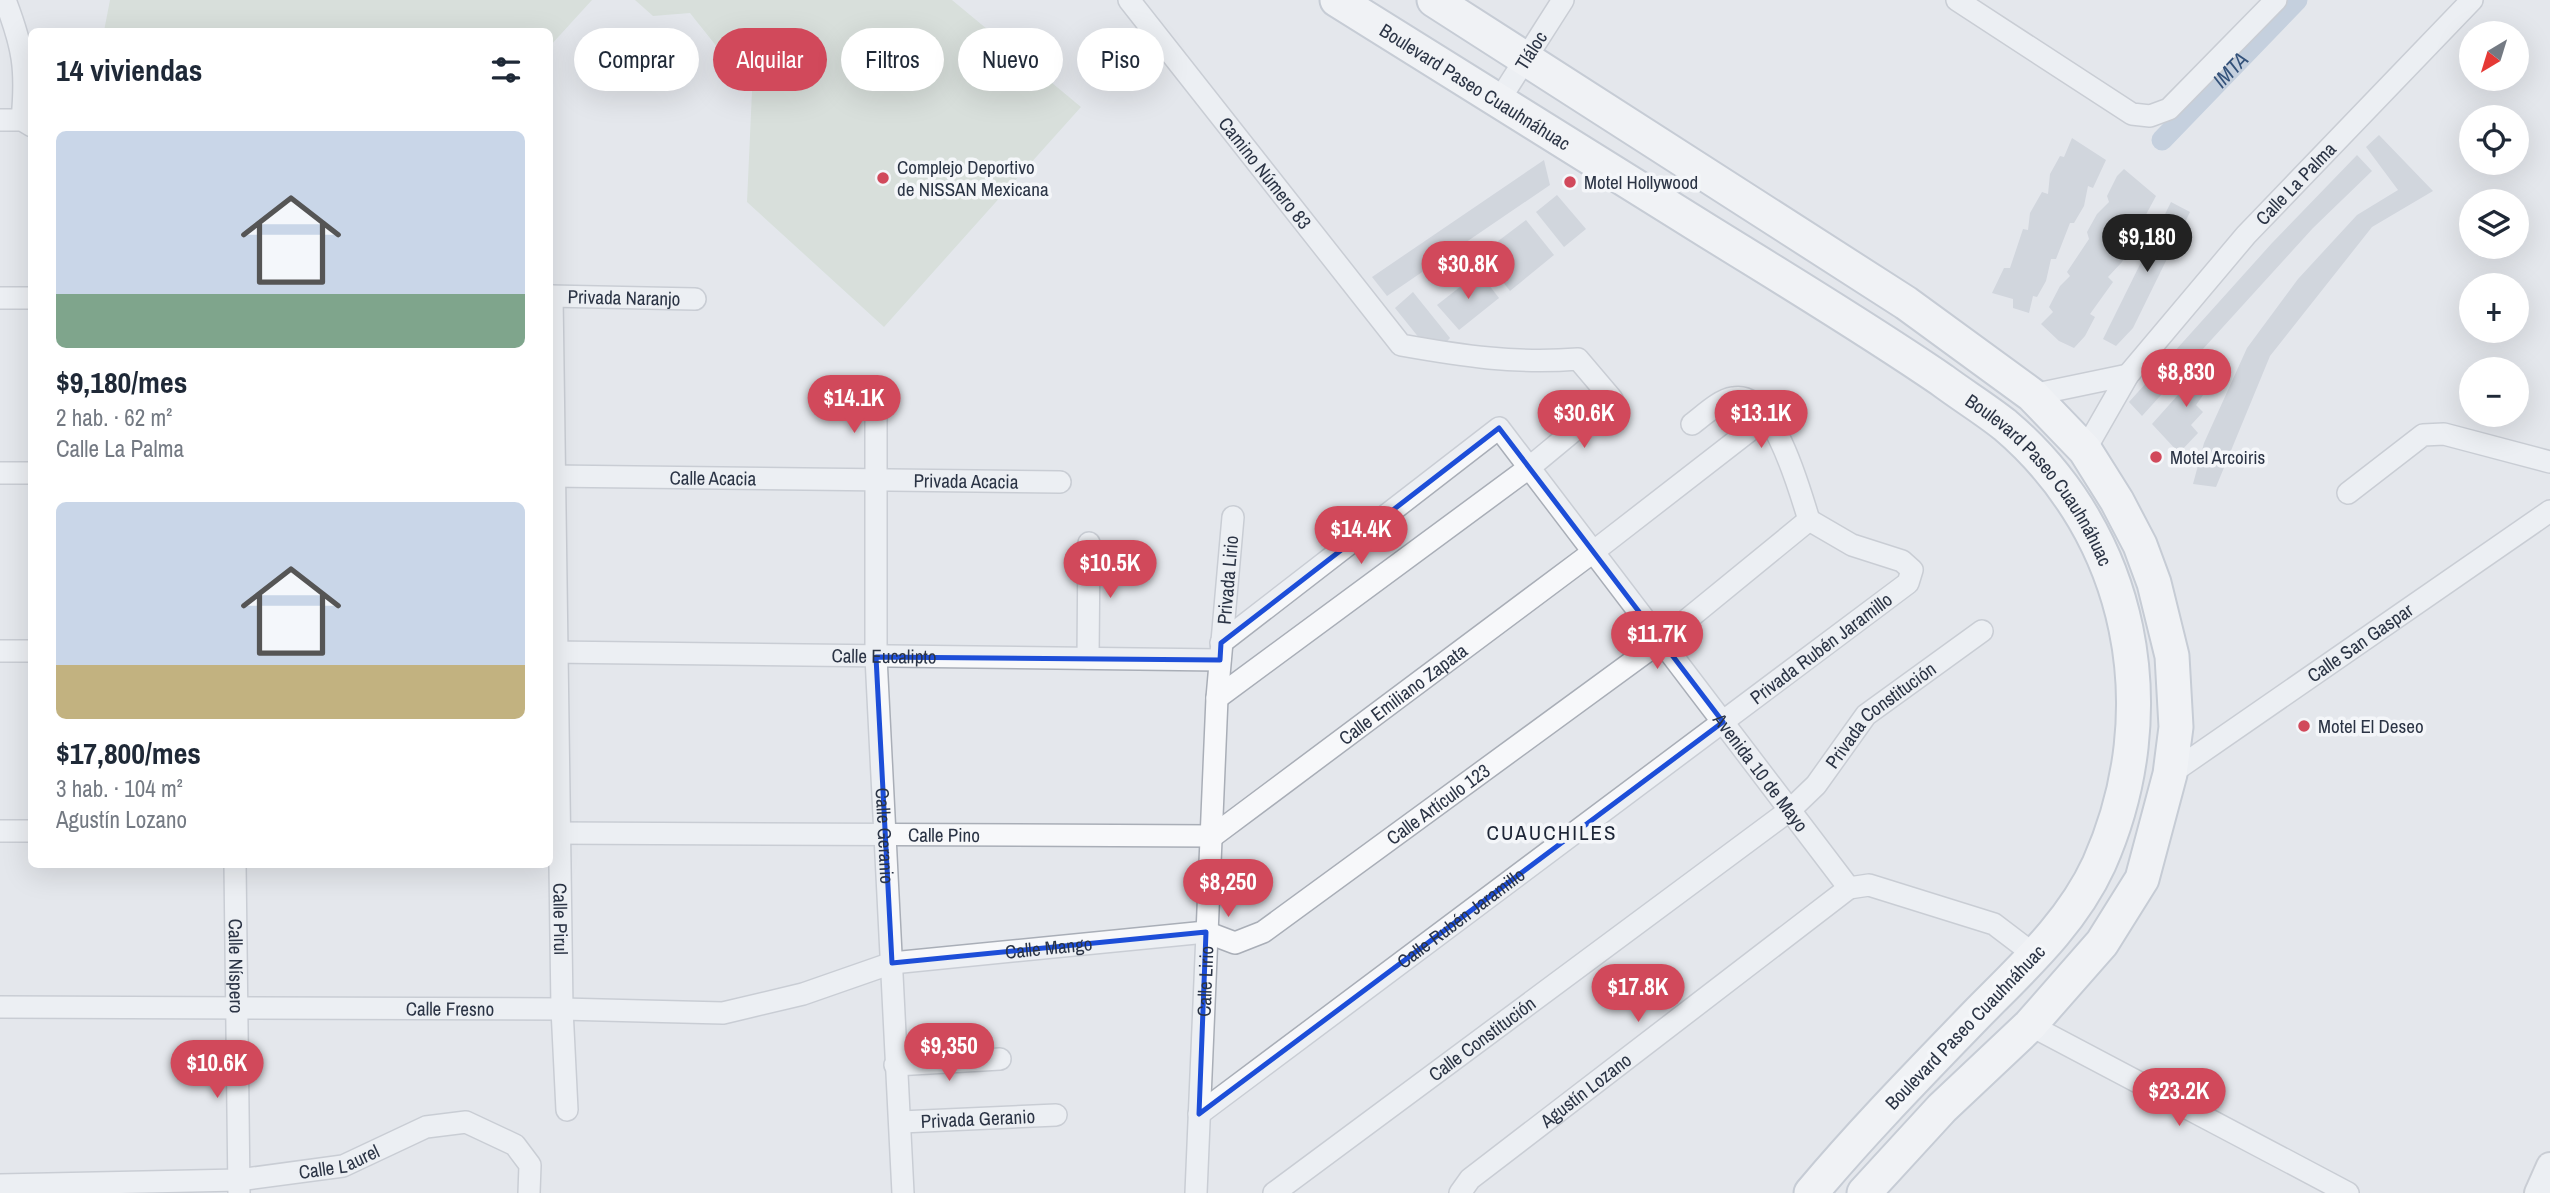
<!DOCTYPE html>
<html lang="es">
<head>
<meta charset="utf-8">
<style>
  body { margin:0; font-family:"Archivo Narrow",sans-serif; background:#f6f6f7; color:#1f2937; height:100vh; display:flex; flex-direction:column; font-size:26px; white-space:nowrap }
  * { box-sizing:border-box; margin:0 }
  p { font-size:23px; color:#747a83 }
  .icon { flex:none; width:38px; height:38px; fill:none; stroke:currentColor; stroke-width:2; stroke-linecap:round; stroke-linejoin:round }
  .map { position:relative; flex:1; overflow:hidden }
  .drawer { position:absolute; left:28px; top:28px; width:525px; height:840px; display:flex; flex-direction:column; background:#fff; border-radius:10px; box-shadow:0 7px 28px #0002 }
  .drawer>* { flex:none }
  .hud { position:absolute; left:574px; top:28px; width:665px; height:63px; display:flex; gap:14px }
  .needle { width:46px; rotate:218deg }
  .tools { position:absolute; left:2459px; top:21px; display:grid; gap:14px }
  .tools a { display:grid; place-items:center; width:70px; height:70px; border-radius:50%; background:#fff; box-shadow:0 7px 28px #0002; font-size:35px }
  .price { position:absolute; translate:-50% -60px; padding:0 16px; border-radius:24px; background:#d1495b; color:#fff; font-size:23px; line-height:46px; filter:drop-shadow(0 2px 4px #0008) }
  .price::after { content:''; position:absolute; left:50%; top:42px; width:21px; height:16px; margin-left:-10px; background:inherit; clip-path:polygon(0 0,100% 0,50% 100%) }
  .price.selected { background:#222; color:#fff }
  ul { padding:0; list-style:none }
  li { display:grid; align-content:center; gap:14px; height:371px; padding:0 28px }
  li span { display:grid; place-items:center; height:217px; border-radius:10px; color:#555 }
  li>.icon { margin-inline-start:auto }
  span .icon { width:126px; height:126px; fill:#fffc; stroke-width:1 }
  li b { font-size:30px }
  h2 { display:flex; justify-content:space-between; align-items:center; height:84px; padding:0 28px; font-size:30px }
  .pill { padding:0 24px; border-radius:32px; background:#fff; box-shadow:0 7px 28px #0002; font-size:24px; line-height:63px }
  .pill.selected { background:#d1495b; color:#fff }
  .map>svg:first-child { display:block }
</style>
</head>
<body>
<div class="map">
<svg width="2550" height="1193" viewBox="0 0 2550 1193">
  <rect width="100%" height="100%" fill="#e4e7ec"/>
  <!-- green -->
  <g fill="#c9d6c5">
    <path d="M 110,0 L 592,0 L 550,46 L 550,32 L 104,31 Z"/>
    <path d="M 635,0 L 952,0 L 1081,107 L 884,327 L 747,202 L 752,91 L 690,13 L 653,16 Z"/>
  </g>
  <g fill="none" stroke-linecap="round" stroke-linejoin="round">
    <!-- canal -->
    <path stroke="#9fb4cc" stroke-width="21" id="s1" d="M 2162,140 L 2297,0"/>
  </g>
  <!-- building -->
  <g fill="#bbc0ca">
    <path d="M 2379,135 L 2433,191 L 2372,227 L 2270,356 L 2216,487 L 2193,484 L 2204,443 L 2247,348 L 2298,279 L 2357,215 L 2398,190 L 2366,147 Z"/>
    <path d="M 2072,138 L 2106,160 L 2093,188 L 2088,186 L 2084,206 L 2074,223 L 2070,223 L 2056,259 L 2051,259 L 2046,281 L 2037,297 L 2033,296 L 2029,313 L 2013,308 L 2013,299 L 1992,293 L 2004,268 L 2010,268 L 2023,229 L 2028,230 L 2030,213 L 2042,192 L 2048,194 L 2050,174 L 2060,156 L 2064,157 Z"/>
    <path d="M 2357,155 L 2372,171 L 2313,228 L 2142,416 L 2129,402 L 2272,243 Z"/>
    <path d="M 1544,160 L 1550,185 L 1387,296 L 1372,277 Z"/>
    <path d="M 2124,169 L 2156,196 L 2142,222 L 2128,239 L 2132,244 L 2122,262 L 2108,277 L 2113,282 L 2090,314 L 2095,317 L 2085,336 L 2074,348 L 2059,341 L 2041,324 L 2053,312 L 2049,307 L 2060,286 L 2070,276 L 2067,272 L 2089,239 L 2087,232 L 2097,214 L 2109,202 L 2107,196 L 2117,176 Z"/>
    <path d="M 1557,195 L 1586,229 L 1564,247 L 1536,212 Z"/>
    <path d="M 2171,202 L 2190,212 L 2133,328 L 2116,346 L 2103,339 Z"/>
    <path d="M 1526,220 L 1554,255 L 1510,291 L 1481,254 Z"/>
    <path d="M 1479,272 L 1499,298 L 1459,330 L 1437,305 Z"/>
    <path d="M 1413,292 L 1450,338 L 1443,346 L 1424,344 L 1395,308 Z"/>
    <path d="M 2211,358 L 2221,370 L 2196,405 L 2203,412 L 2191,425 L 2198,433 L 2179,453 L 2152,424 Z"/>
  </g>
  <g fill="none" stroke-linecap="round" stroke-linejoin="round">
    <defs>
      <g id="minor">
        <path d="M 5,0 C 23,47 27,69 22,120"/>
        <path id="s2" d="M 1129,0 L 1401,345 C 1463,356 1515,364 1578,359 L 1612,399 L 1530,467 L 1217,698"/>
        <path d="M 1957,0 L 2132,114 L 2150,116 L 2169,109 L 2276,0"/>
        <path id="s3" d="M 1498,102 L 1563,0"/>
        <path d="M 0,120 L 22,120 L 32,126"/>
        <path id="s4" d="M 550,296 L 695,299"/>
        <path id="s5" d="M 552,296 L 562,1009 L 567,1110"/>
        <path d="M 0,298 L 32,298"/>
        <path id="s6" d="M 876,393 L 876,657 L 903,1193"/>
        <path d="M 2032,395 L 2128,375"/>
        <path d="M 1692,424 C 1703,416 1719,400 1733,398 C 1773,389 1800,492 1809,520"/>
        <path id="s7" d="M 2085,450 L 2128,375 L 2246,235 L 2472,0"/>
        <path d="M 0,473 L 32,473"/>
        <path id="s8" d="M 550,476 L 1060,482"/>
        <path d="M 2348,493 L 2423,435 L 2444,434 L 2550,462"/>
        <path id="s9" d="M 1221,643 L 1499,428 L 1849,888"/>
        <path d="M 0,651 L 32,651"/>
        <path id="s10" d="M 550,652 L 1220,660"/>
        <path d="M 1088,658 L 1089,543"/>
        <path id="s11" d="M 2170,774 L 2550,511"/>
        <path d="M 0,831 L 32,831"/>
        <path id="s12" d="M 550,833 L 1213,836 L 1593,552 L 1767,417"/>
        <path id="s13" d="M 235,864 L 239,1193"/>
        <path d="M 1849,888 L 1869,885 L 1994,924 L 2036,956"/>
        <path id="s14" d="M 0,1007 L 562,1009 L 723,1013 L 803,994 L 892,963 L 1206,932 L 1235,943 L 1263,932 L 1661,641 L 1809,520"/>
        <path d="M 2030,1025 L 2348,1193"/>
        <path d="M 895,1065 L 1000,1059"/>
        <path id="s15" d="M 1199,1114 L 1908,583 L 1912,570 L 1902,561 L 1852,545 L 1809,520"/>
        <path id="s16" d="M 901,1122 L 1056,1115"/>
        <path id="s17" d="M 0,1185 L 239,1180 L 343,1166 L 426,1127 L 466,1122 L 515,1145 L 530,1165 L 529,1193"/>
        <path id="s18" d="M 1196,1193 L 1217,698 L 1233,517"/>
        <path id="s19" d="M 1274,1193 L 1790,810 L 1816,785 L 1866,715 L 1982,631"/>
        <path id="s20" d="M 1460,1193 L 1470,1179 L 1849,888"/>
      </g>
      <path id="tertiary" d="M 2538,1193 L 2550,1166"/>
      <g id="primary">
        <path id="s21" d="M 1337,0 C 1461,78 1585,156 1709,232 C 1788,281 1866,328 1942,380 C 1962,395 1985,409 2005,425 C 2134,535 2167,711 2099,864 C 2071,925 2021,969 1975,1016 C 1919,1074 1863,1131 1811,1193"/>
        <path d="M 1434,0 L 1906,303 L 2032,395 L 2085,450 L 2117,501 L 2140,545 L 2154,583 L 2172,656 L 2176,727 L 2170,774 L 2142,879 L 2102,943 L 2030,1025 L 1942,1108 L 1864,1193"/>
      </g>
    </defs>
    <!-- minor casing -->
    <use href="#minor" stroke="#a9aeb7" stroke-width="24"/>
    <!-- tertiary casing -->
    <use href="#tertiary" stroke="#a9aeb7" stroke-width="30"/>
    <!-- primary casing -->
    <use href="#primary" stroke="#a3abb8" stroke-width="37"/>
    <!-- minor -->
    <use href="#minor" stroke="#f7f8fa" stroke-width="21"/>
    <!-- tertiary -->
    <use href="#tertiary" stroke="#f7f8fa" stroke-width="26"/>
    <!-- primary -->
    <use href="#primary" stroke="#fff" stroke-width="33"/>
  </g>
  <!-- marked area -->
  <path d="M0 0H2550V1193H0ZM 1499,428 L 1723,722 L 1199,1114 L 1206,932 L 892,963 L 876,657 L 1220,660 L 1221,643 Z" fill="#e4e7ec" fill-opacity=".55" fill-rule="evenodd"/>
  <path fill="none" stroke="#1d4ed8" stroke-width="5" stroke-linejoin="round" d="M 1499,428 L 1723,722 L 1199,1114 L 1206,932 L 892,963 L 876,657 L 1220,660 L 1221,643 Z"/>
  <!-- markers -->
  <g fill="#d1495b" stroke="#f4f6f9" stroke-width="2.5">
    <circle cx="883" cy="178" r="7"/>
    <circle cx="1570" cy="182" r="7"/>
    <circle cx="2156" cy="457" r="7"/>
    <circle cx="2304" cy="726" r="7"/>
  </g>
  <g text-anchor="middle" dominant-baseline="central" stroke-width="7" stroke-linejoin="round" paint-order="stroke">
    <!-- street labels -->
    <g font-size="19" fill="#2b3445" stroke="#f4f6f9">
      <text stroke="none"><textPath href="#s3" startOffset="61">Tláloc</textPath></text>
      <text stroke="none"><textPath href="#s21" startOffset="163">Boulevard Paseo Cuauhnáhuac</textPath></text>
      <text stroke="none"><textPath href="#s2" startOffset="220">Camino Número 83</textPath></text>
      <text stroke="none"><textPath href="#s7" startOffset="341">Calle La Palma</textPath></text>
      <text stroke="none"><textPath href="#s4" startOffset="74">Privada Naranjo</textPath></text>
      <text stroke="none"><textPath href="#s8" startOffset="163">Calle Acacia</textPath></text>
      <text stroke="none"><textPath href="#s8" startOffset="416">Privada Acacia</textPath></text>
      <text stroke="none"><textPath href="#s21" startOffset="856">Boulevard Paseo Cuauhnáhuac</textPath></text>
      <text stroke="none"><textPath href="#s18" startOffset="614">Privada Lirio</textPath></text>
      <text stroke="none"><textPath href="#s11" startOffset="231">Calle San Gaspar</textPath></text>
      <text stroke="none"><textPath href="#s15" startOffset="777">Privada Rubén Jaramillo</textPath></text>
      <text stroke="none"><textPath href="#s10" startOffset="334">Calle Eucalipto</textPath></text>
      <text stroke="none"><textPath href="#s12" startOffset="900">Calle Emiliano Zapata</textPath></text>
      <text stroke="none"><textPath href="#s19" startOffset="775">Privada Constitución</textPath></text>
      <text stroke="none"><textPath href="#s9" startOffset="784">Avenida 10 de Mayo</textPath></text>
      <text stroke="none"><textPath href="#s14" startOffset="1493">Calle Artículo 123</textPath></text>
      <text stroke="none"><textPath href="#s6" startOffset="443">Calle Geranio</textPath></text>
      <text stroke="none"><textPath href="#s12" startOffset="394">Calle Pino</textPath></text>
      <text stroke="none"><textPath href="#s15" startOffset="327">Calle Rubén Jaramillo</textPath></text>
      <text stroke="none"><textPath href="#s5" startOffset="623">Calle Pirul</textPath></text>
      <text stroke="none"><textPath href="#s14" startOffset="1057">Calle Mango</textPath></text>
      <text stroke="none"><textPath href="#s13" startOffset="102">Calle Níspero</textPath></text>
      <text stroke="none"><textPath href="#s18" startOffset="212">Calle Lirio</textPath></text>
      <text stroke="none"><textPath href="#s14" startOffset="450">Calle Fresno</textPath></text>
      <text transform="translate(1965 1027) rotate(-46)">Boulevard Paseo Cuauhnáhuac</text>
      <text stroke="none"><textPath href="#s19" startOffset="259">Calle Constitución</textPath></text>
      <text stroke="none"><textPath href="#s20" startOffset="163">Agustín Lozano</textPath></text>
      <text stroke="none"><textPath href="#s16" startOffset="77">Privada Geranio</textPath></text>
      <text stroke="none"><textPath href="#s17" startOffset="341">Calle Laurel</textPath></text>
    </g>
    <!-- poi labels -->
    <g font-size="19" fill="#2b3445" stroke="#f4f6f9" text-anchor="start">
      <text x="897" y="167">Complejo Deportivo<tspan x="897" dy="22">de NISSAN Mexicana</tspan></text>
      <text x="1584" y="182">Motel Hollywood</text>
      <text x="2170" y="457">Motel Arcoiris</text>
      <text x="2318" y="726">Motel El Deseo</text>
    </g>
    <!-- water labels -->
    <g font-size="21" font-style="italic" fill="#34527a" stroke="#f4f6f9">
      <text stroke="none"><textPath href="#s1" startOffset="98">IMTA</textPath></text>
    </g>
    <!-- neighbourhood labels -->
    <g font-size="21" letter-spacing="2" fill="#1d2536" stroke="#f4f6f9">
      <text x="1552" y="832">CUAUCHILES</text>
    </g>
  </g>
</svg>
<div class="tools">
<a><svg class="needle" viewBox="-14 -14 28 28"><path d="M0-13l5 13h-10z" fill="#e53935"/><path d="M0 13l5-13h-10z" fill="#747a83"/></svg></a>
<a><svg class="icon" aria-label="locate" viewBox="0 0 24 24"><circle cx="12" cy="12" r="6"/><path d="M12 2v4M12 18v4M2 12h4M18 12h4"/></svg></a>
<a><svg class="icon" aria-label="layers" viewBox="0 0 24 24"><path d="M12 4l9 5-9 5-9-5zM3 14l9 5 9-5"/></svg></a>
<a>+</a>
<a>−</a>
</div>
<b class="price selected" style="left:2147px;top:274px">$9,180</b>
<b class="price" style="left:1468px;top:301px">$30.8K</b>
<b class="price" style="left:2186px;top:409px">$8,830</b>
<b class="price" style="left:854px;top:435px">$14.1K</b>
<b class="price" style="left:1584px;top:450px">$30.6K</b>
<b class="price" style="left:1761px;top:450px">$13.1K</b>
<b class="price" style="left:1361px;top:566px">$14.4K</b>
<b class="price" style="left:1110px;top:600px">$10.5K</b>
<b class="price" style="left:1657px;top:671px">$11.7K</b>
<b class="price" style="left:1228px;top:919px">$8,250</b>
<b class="price" style="left:1638px;top:1024px">$17.8K</b>
<b class="price" style="left:949px;top:1083px">$9,350</b>
<b class="price" style="left:217px;top:1100px">$10.6K</b>
<b class="price" style="left:2179px;top:1128px">$23.2K</b>
<div class="hud">
<a class="pill">Comprar</a>
<a class="pill selected">Alquilar</a>
<a class="pill">Filtros</a>
<a class="pill">Nuevo</a>
<a class="pill">Piso</a>
</div>
<section class="drawer">
<h2>14 viviendas<svg class="icon" aria-label="filters" viewBox="0 0 24 24"><path d="M4 7h16M4 17h16"/><circle cx="9" cy="7" r="2"/><circle cx="15" cy="17" r="2"/></svg></h2>
<ul>
<li><span style="background:linear-gradient(#c9d6e8 75%,#7fa58c 0)"><svg class="icon" aria-label="home" viewBox="0 0 24 24"><path d="M3 11l9-7 9 7M6 9v11h12V9"/></svg></span><div><b>$9,180/mes</b><p>2 hab. · 62 m²</p><p>Calle La Palma</p></div></li>
<li><span style="background:linear-gradient(#c9d6e8 75%,#c2b280 0)"><svg class="icon" aria-label="home" viewBox="0 0 24 24"><path d="M3 11l9-7 9 7M6 9v11h12V9"/></svg></span><div><b>$17,800/mes</b><p>3 hab. · 104 m²</p><p>Agustín Lozano</p></div></li>
</ul>
</section>
</div>
</body>
</html>
